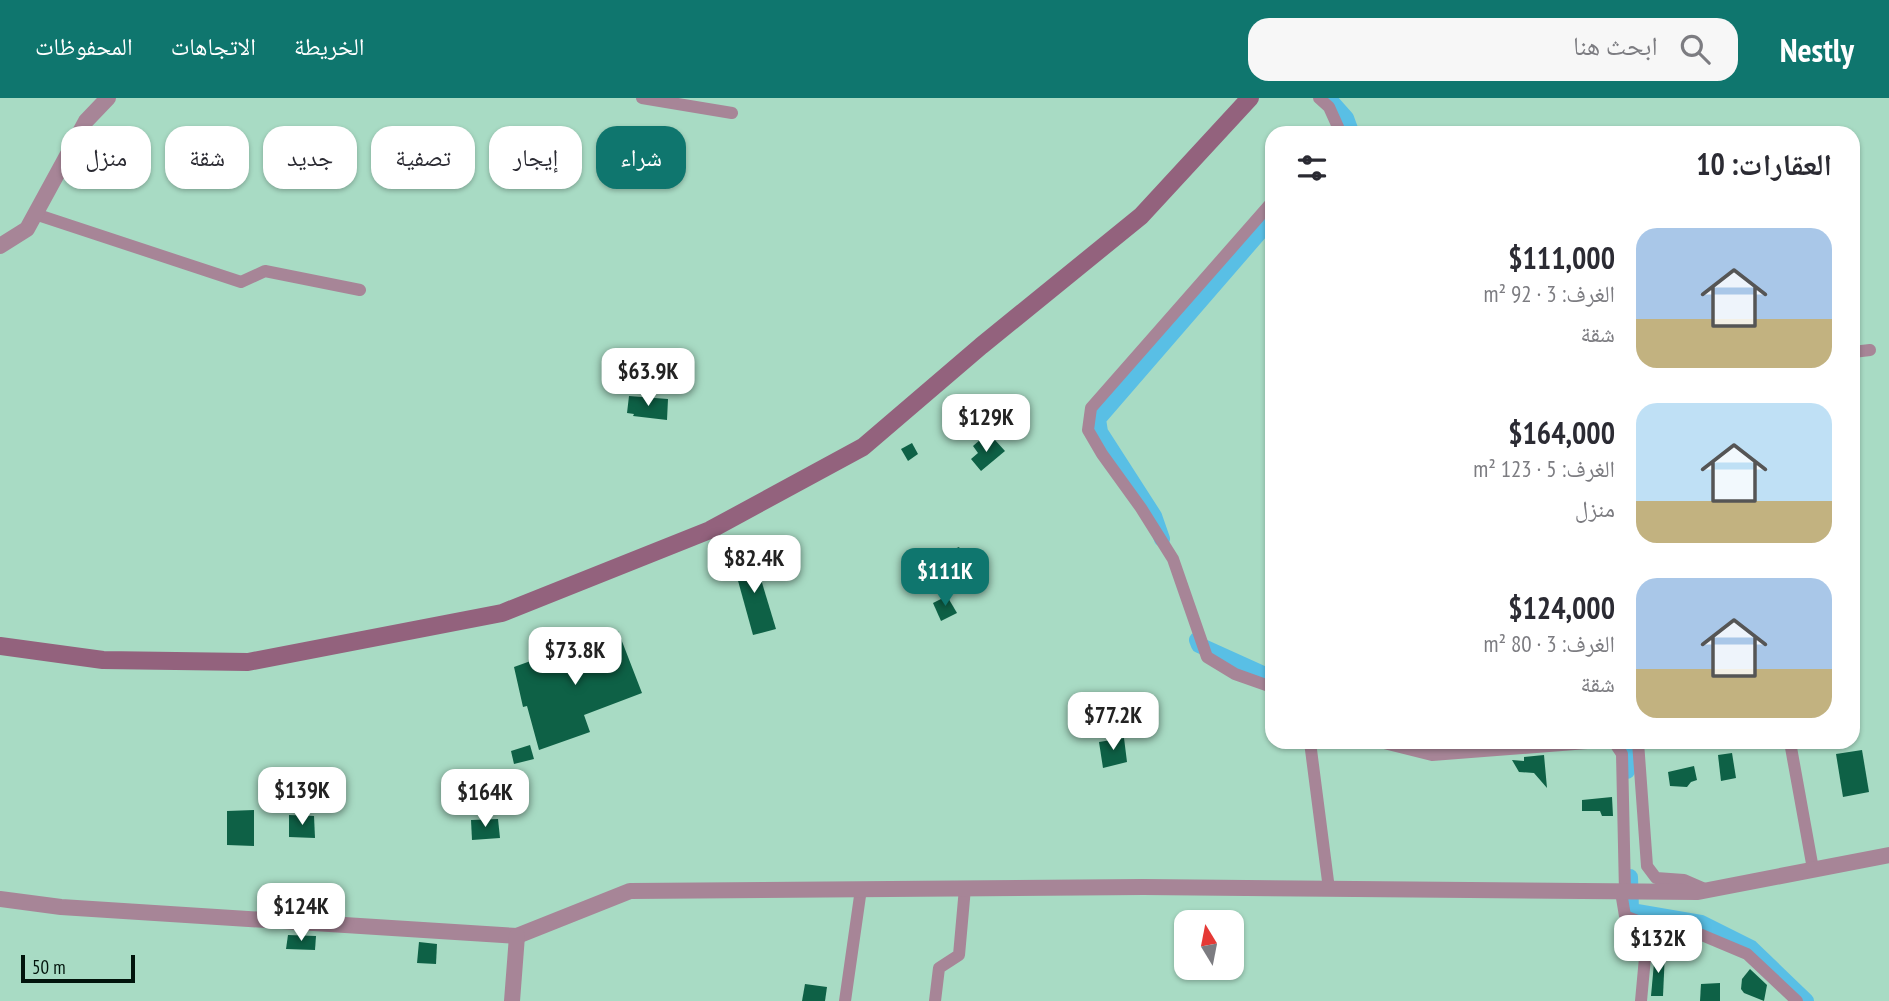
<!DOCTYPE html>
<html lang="ar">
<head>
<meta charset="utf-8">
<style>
  body { margin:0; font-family:"PT Sans Narrow","Noto Naskh Arabic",sans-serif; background:#f7f7f7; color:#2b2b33; direction:rtl; height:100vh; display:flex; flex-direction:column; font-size:26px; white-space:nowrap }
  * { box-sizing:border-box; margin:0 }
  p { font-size:23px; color:#7c7c81 }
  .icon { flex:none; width:38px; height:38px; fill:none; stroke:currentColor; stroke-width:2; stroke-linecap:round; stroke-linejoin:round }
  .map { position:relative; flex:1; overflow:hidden; direction:ltr }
  .side { position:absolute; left:1265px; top:28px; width:595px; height:623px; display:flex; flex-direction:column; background:#fff; border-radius:21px; box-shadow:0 2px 5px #0004; direction:rtl }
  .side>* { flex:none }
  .guide { position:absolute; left:21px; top:28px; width:665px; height:63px; direction:rtl; display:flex; gap:14px }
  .needle { width:46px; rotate:350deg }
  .controls { position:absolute; left:1174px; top:812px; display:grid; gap:14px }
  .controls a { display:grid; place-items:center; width:70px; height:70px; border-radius:14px; background:#fff; box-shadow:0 2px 5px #0004; font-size:35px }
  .scale { position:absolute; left:21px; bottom:18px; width:114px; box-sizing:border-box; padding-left:7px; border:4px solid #02140c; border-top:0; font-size:19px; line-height:24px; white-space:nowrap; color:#02140c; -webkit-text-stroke:5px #a8dbc4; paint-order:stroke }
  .price { position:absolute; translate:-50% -60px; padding:0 16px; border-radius:14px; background:#fff; color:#222; font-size:23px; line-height:46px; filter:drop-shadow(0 2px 4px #0008) }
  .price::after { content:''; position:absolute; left:50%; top:42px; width:21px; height:16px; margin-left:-10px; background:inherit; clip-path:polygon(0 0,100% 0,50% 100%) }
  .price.selected { background:#0f766e; color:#fff }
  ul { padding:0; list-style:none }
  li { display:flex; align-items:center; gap:21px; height:175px; padding:0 28px }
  li span { display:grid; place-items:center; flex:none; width:196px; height:140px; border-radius:21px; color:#555 }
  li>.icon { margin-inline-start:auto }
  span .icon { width:84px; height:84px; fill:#fffc; stroke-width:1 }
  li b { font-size:30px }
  h2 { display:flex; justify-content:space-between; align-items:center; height:84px; padding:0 28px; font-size:30px }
  .pill { padding:0 24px; border-radius:21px; background:#fff; box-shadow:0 2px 5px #0004; font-size:24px; line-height:63px }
  .pill.selected { background:#0f766e; color:#fff }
  header { display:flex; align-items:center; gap:42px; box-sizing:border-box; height:98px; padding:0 35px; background:#0f766e; color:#fff }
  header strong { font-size:33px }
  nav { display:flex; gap:38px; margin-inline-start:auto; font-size:24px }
  .search { width:490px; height:63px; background:#f7f7f7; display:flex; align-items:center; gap:18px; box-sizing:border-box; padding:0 24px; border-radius:21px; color:#7c7c81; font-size:26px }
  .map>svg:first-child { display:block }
</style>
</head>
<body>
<header>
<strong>Nestly</strong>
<div class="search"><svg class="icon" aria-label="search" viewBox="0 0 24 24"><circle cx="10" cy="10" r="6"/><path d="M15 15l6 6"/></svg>ابحث هنا</div>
<nav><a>الخريطة</a><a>الاتجاهات</a><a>المحفوظات</a></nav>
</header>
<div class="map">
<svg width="1889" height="903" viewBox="0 0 1889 903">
  <rect width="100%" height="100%" fill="#a8dbc4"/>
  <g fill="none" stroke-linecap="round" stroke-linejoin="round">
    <!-- canal -->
    <g stroke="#59bfe5" stroke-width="16">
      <path d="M 1328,0 L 1346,20 L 1350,31 L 1346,35"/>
      <path d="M 1162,441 L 1154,418 L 1100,334 L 1098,321 L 1272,120"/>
      <path d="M 1197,542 L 1199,547 L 1272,580"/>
      <path d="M 1626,644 L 1627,673"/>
      <path d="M 1630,779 L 1631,813 L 1701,825 L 1751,850 L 1806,903"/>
    </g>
  </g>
  <!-- building -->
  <g fill="#0e6146">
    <path d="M 629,298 L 668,301 L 667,322 L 633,318 L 634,316 L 627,315 Z"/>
    <path d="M 981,341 L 987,347 L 995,342 L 1005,353 L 981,373 L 971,361 L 978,355 L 973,348 Z"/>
    <path d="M 912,345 L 918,356 L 908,363 L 901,351 Z"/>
    <path d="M 959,449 L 969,470 L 948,481 L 936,459 Z"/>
    <path d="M 753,455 L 776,531 L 753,537 L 732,461 Z"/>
    <path d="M 947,498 L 957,515 L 941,523 L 933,505 Z"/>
    <path d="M 618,533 L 642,595 L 584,617 L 590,634 L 539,652 L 527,608 L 523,609 L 514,569 L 561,552 L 562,555 Z"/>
    <path d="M 1124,640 L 1127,664 L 1103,670 L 1099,644 Z"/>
    <path d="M 530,647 L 534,661 L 514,666 L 511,653 Z"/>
    <path d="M 1862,652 L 1869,694 L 1843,699 L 1836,656 Z"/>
    <path d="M 1732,655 L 1736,680 L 1721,683 L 1718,657 Z"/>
    <path d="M 1544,657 L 1547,690 L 1534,675 L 1519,674 L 1512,662 L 1524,663 L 1524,659 Z"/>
    <path d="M 1694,668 L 1697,682 L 1691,684 L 1687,689 L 1670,688 L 1668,674 Z"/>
    <path d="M 1612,699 L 1613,718 L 1602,718 L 1600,713 L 1582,713 L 1582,702 Z"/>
    <path d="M 254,712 L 254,748 L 227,747 L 227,713 Z"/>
    <path d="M 289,717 L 314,718 L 315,740 L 289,739 Z"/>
    <path d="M 498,721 L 500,740 L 472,742 L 471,722 Z"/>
    <path d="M 288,837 L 316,838 L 315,852 L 286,851 Z"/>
    <path d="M 419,844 L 437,846 L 436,866 L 417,865 Z"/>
    <path d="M 1655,854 L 1665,854 L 1663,898 L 1651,898 Z"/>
    <path d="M 1750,871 L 1767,887 L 1764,903 L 1744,895 L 1741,891 L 1742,881 Z"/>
    <path d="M 1720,885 L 1720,903 L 1700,903 L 1701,886 Z"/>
    <path d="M 805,886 L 827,889 L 825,903 L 802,903 Z"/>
  </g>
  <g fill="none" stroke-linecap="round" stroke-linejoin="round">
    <!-- minor -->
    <g stroke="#a78597" stroke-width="12">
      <path d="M 642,0 L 732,15"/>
      <path d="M 1319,0 L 1329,9 L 1338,29 L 1333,35"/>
      <path d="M 1272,104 L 1091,310 L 1088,332 L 1102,356 L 1141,410 L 1173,461 L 1207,559 L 1235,576 L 1272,589"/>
      <path d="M 35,116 L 241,184 L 265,173 L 360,192"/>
      <path d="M 1853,254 L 1870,252"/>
      <path d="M 1310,644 L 1329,791"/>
      <path d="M 1380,644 L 1432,657 L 1600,644"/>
      <path d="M 1614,644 L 1622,656 L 1625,794"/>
      <path d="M 1638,644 L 1647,768 L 1656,780 L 1684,782 L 1707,792"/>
      <path d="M 1790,644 L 1813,771"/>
      <path d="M 1621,794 L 1625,818 L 1648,827 L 1641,903"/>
      <path d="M 1648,827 L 1697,835 L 1747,856 L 1797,903"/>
      <path d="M 845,903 L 861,791"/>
      <path d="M 935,903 L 939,870 L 959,857 L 965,790"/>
    </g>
    <!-- tertiary -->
    <g stroke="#a78597" stroke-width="16">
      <path d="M 0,148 L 27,131 L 86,23 L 108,0"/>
      <path d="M 0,801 L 61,809 L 517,838 L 630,793 L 1143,789 L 1698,794 L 1889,757"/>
      <path d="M 512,903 L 517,838"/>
    </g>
    <!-- secondary -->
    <path stroke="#93627d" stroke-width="18" d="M 0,548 L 103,562 L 248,564 L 502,515 L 710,432 L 863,349 L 981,248 L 1141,118 L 1250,0"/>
  </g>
</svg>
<div class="controls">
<a><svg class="needle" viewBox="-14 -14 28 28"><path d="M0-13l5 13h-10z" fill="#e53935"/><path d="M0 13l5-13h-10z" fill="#7c7c81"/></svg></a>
</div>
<div class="scale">50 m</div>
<b class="price" style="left:648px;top:310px">$63.9K</b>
<b class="price" style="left:986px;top:356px">$129K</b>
<b class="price" style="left:754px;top:497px">$82.4K</b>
<b class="price selected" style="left:945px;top:510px">$111K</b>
<b class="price" style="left:575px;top:589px">$73.8K</b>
<b class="price" style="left:1113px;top:654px">$77.2K</b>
<b class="price" style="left:302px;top:729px">$139K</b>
<b class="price" style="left:485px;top:731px">$164K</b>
<b class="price" style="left:301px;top:845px">$124K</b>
<b class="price" style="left:1658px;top:877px">$132K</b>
<div class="guide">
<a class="pill selected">شراء</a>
<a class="pill">إيجار</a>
<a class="pill">تصفية</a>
<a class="pill">جديد</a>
<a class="pill">شقة</a>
<a class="pill">منزل</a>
</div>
<section class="side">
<h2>العقارات: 10<svg class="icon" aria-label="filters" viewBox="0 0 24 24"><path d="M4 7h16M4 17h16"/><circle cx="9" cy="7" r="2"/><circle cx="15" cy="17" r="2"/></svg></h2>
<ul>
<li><span style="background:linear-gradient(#a9c7e8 65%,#c2b280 0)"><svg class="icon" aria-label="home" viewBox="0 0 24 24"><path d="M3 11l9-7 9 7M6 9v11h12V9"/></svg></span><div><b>$111,000</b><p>الغرف: 3 · 92 m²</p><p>شقة</p></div></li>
<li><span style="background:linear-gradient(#bfe0f5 70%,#c2b280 0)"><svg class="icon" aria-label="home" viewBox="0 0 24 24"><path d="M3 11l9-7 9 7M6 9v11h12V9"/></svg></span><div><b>$164,000</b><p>الغرف: 5 · 123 m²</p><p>منزل</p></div></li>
<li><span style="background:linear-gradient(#a9c7e8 65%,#c2b280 0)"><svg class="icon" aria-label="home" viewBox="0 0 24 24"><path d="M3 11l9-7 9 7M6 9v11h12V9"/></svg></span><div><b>$124,000</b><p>الغرف: 3 · 80 m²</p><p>شقة</p></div></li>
</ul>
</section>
</div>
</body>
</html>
